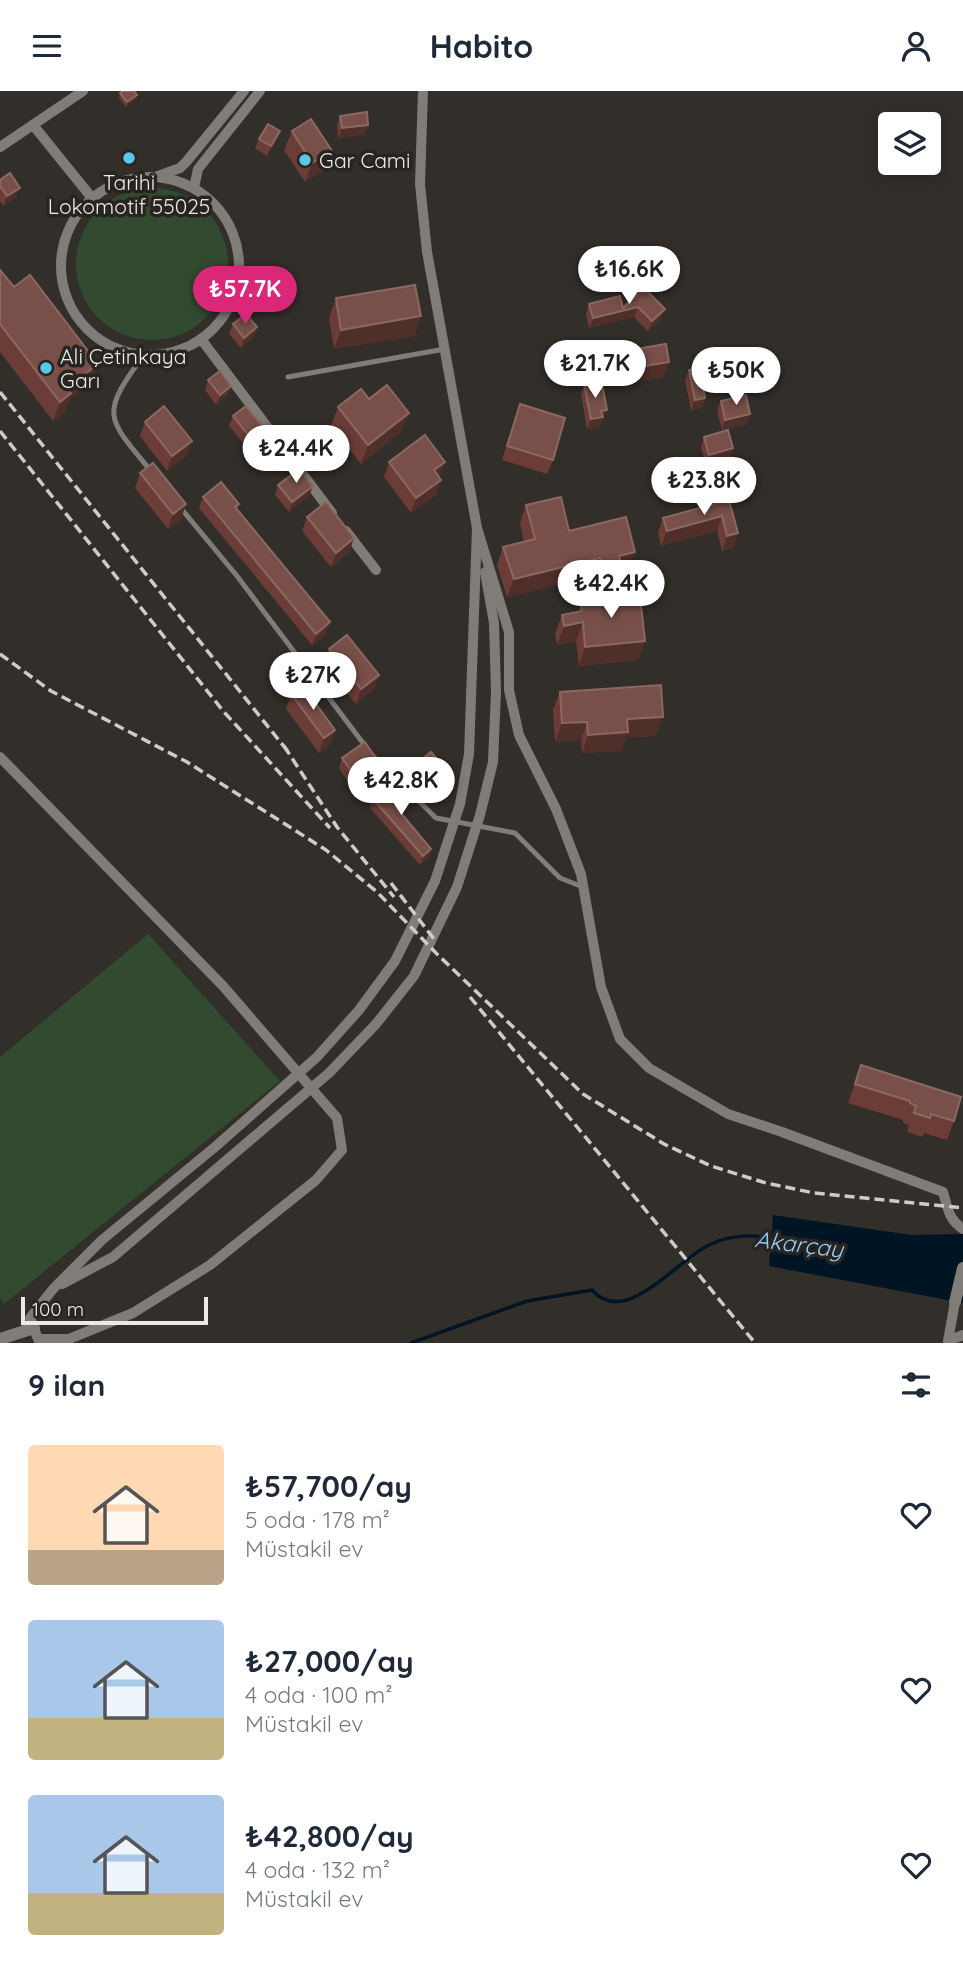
<!DOCTYPE html>
<html lang="tr">
<head>
<meta charset="utf-8">
<style>
  body { margin:0; font-family:Quicksand,sans-serif; background:#f2f2f3; color:#1f2937; height:100vh; display:flex; flex-direction:column; font-size:26px; white-space:nowrap }
  * { box-sizing:border-box; margin:0 }
  p { font-size:23px; color:#747a83 }
  .icon { flex:none; width:38px; height:38px; fill:none; stroke:currentColor; stroke-width:2; stroke-linecap:round; stroke-linejoin:round }
  .map { position:relative; height:1252px; overflow:hidden }
  .details { display:flex; flex-direction:column; background:#fff; flex:1 }
  .details>* { flex:none }
  .controls { position:absolute; left:878px; top:21px; display:grid; gap:14px }
  .controls a { display:grid; place-items:center; width:63px; height:63px; border-radius:7px; background:#fff; box-shadow:0 4px 18px #0003; font-size:35px }
  .scale { position:absolute; left:21px; bottom:18px; width:187px; box-sizing:border-box; padding-left:7px; border:4px solid #eceae7; border-top:0; font-size:19px; line-height:24px; white-space:nowrap; color:#eceae7; -webkit-text-stroke:5px #282421; paint-order:stroke }
  .price { position:absolute; translate:-50% -60px; padding:0 16px; border-radius:24px; background:#fff; color:#222; font-size:23px; line-height:46px; filter:drop-shadow(0 2px 4px #0008) }
  .price::after { content:''; position:absolute; left:50%; top:42px; width:21px; height:16px; margin-left:-10px; background:inherit; clip-path:polygon(0 0,100% 0,50% 100%) }
  .price.active { background:#db2777; color:#fff }
  ul { padding:0; list-style:none }
  li { display:flex; align-items:center; gap:21px; height:175px; padding:0 28px }
  li span { display:grid; place-items:center; flex:none; width:196px; height:140px; border-radius:7px; color:#555 }
  li>.icon { margin-inline-start:auto }
  span .icon { width:84px; height:84px; fill:#fffc; stroke-width:1 }
  li b { font-size:30px }
  h2 { display:flex; justify-content:space-between; align-items:center; height:84px; padding:0 28px; font-size:30px }
  header { display:flex; justify-content:space-between; align-items:center; height:91px; padding:0 28px; background:#fff; font-size:32px; font-weight:700 }
  .map>svg:first-child { display:block }
</style>
</head>
<body>
<header><svg class="icon" aria-label="menu" viewBox="0 0 24 24"><path d="M4 6h16M4 12h16M4 18h16"/></svg>Habito<svg class="icon" aria-label="person" viewBox="0 0 24 24"><circle cx="12" cy="8" r="4"/><path d="M4 21q1-7 8-7t8 7"/></svg></header>
<div class="map">
<svg width="963" height="1252" viewBox="0 0 963 1252">
  <rect width="100%" height="100%" fill="#322e2a"/>
  <!-- green -->
  <g fill="#324b30">
    <circle cx="152" cy="173" r="76"/>
    <path d="M 148,843 L 280,990 L 4,1213 L 0,1207 L 0,966 Z"/>
  </g>
  <!-- water -->
  <path fill="#001524" d="M 773,1124 L 912,1144 L 963,1143 L 963,1212 L 769,1175 Z"/>
  <g fill="none" stroke-linecap="round" stroke-linejoin="round">
    <!-- stream -->
    <path stroke="#001524" stroke-width="3.5" d="M 411,1252 L 527,1210 L 592,1199 C 626,1238 678,1167 711,1153 C 733,1143 752,1144 775,1147"/>
    <!-- service -->
    <g stroke="#807c77" stroke-width="5">
      <path d="M 143,265 C 100,324 106,326 151,380"/>
      <path d="M 288,286 L 445,258"/>
      <path d="M 179,415 L 237,485 L 366,656"/>
      <path d="M 372,664 L 436,727 L 515,742 L 560,787 L 583,796"/>
    </g>
    <!-- minor -->
    <g stroke="#807c77" stroke-width="10">
      <path d="M 423,0 L 420,93 L 427,161 L 477,437 L 509,541 L 509,599 L 519,644 L 556,718 L 581,783 L 601,896 L 620,948 L 649,977 L 728,1023 L 782,1041 L 943,1101 C 948,1117 948,1128 963,1138"/>
      <path d="M 33,34 L 92,107"/>
      <path d="M 0,56 L 83,0"/>
      <path d="M 158,85 L 180,77 L 187,70 L 244,0"/>
      <circle cx="150" cy="175" r="89"/>
      <path d="M 194,97 L 198,78 L 260,0"/>
      <path d="M 201,248 L 332,422"/>
      <path d="M 346,440 L 376,479"/>
      <path d="M 0,666 L 223,895 L 337,1027 L 342,1059 L 316,1089 L 210,1174 L 133,1222 L 69,1248 L 38,1248 L 30,1227 L 53,1198 L 102,1149 L 215,1056 L 317,966 L 359,919 L 395,870 L 435,790 L 460,713 L 469,663 L 477,437"/>
      <path d="M 62,1193 L 113,1166 L 329,982 L 376,933 L 414,885 L 457,796 L 480,724 L 493,671 L 496,601 L 494,532 L 485,481"/>
      <path d="M 955,1211 L 948,1250 L 963,1244"/>
    </g>
    <!-- tertiary -->
    <g stroke="#807c77" stroke-width="12">
      <path d="M 955,1211 L 963,1177"/>
      <path d="M 0,1248 L 34,1237"/>
    </g>
    <!-- rail -->
    <g stroke="#cecbc8" stroke-width="3.5" stroke-dasharray="10 5" stroke-linecap="butt">
      <path d="M 0,301 L 290,663"/>
      <path d="M 0,340 L 224,621 L 330,737"/>
      <path d="M 0,563 L 51,600 L 187,671 L 326,759 L 377,801 L 436,862 L 583,1003 L 664,1053 L 711,1075 L 766,1092 L 814,1102 L 963,1117"/>
      <path d="M 284,655 L 337,736 L 394,806"/>
      <path d="M 391,792 L 434,848"/>
      <path d="M 470,906 L 755,1252"/>
    </g>
  </g>
  <!-- wall -->
  <g fill="#6c3d36">
    <path d="M 120,2 L 137,4 L 135,8 L 126,16 L 119,7 Z"/>
    <path d="M 340,25 L 365,43 L 338,47 L 337,34 Z"/>
    <path d="M 292,40 L 332,60 L 325,79 L 305,91 L 284,59 Z"/>
    <path d="M 259,48 L 276,50 L 267,65 L 255,57 Z"/>
    <path d="M 0,89 L 16,106 L 3,115 L 0,110 Z"/>
    <path d="M 0,179 L 14,196 L 98,273 L 91,292 L 69,309 L 64,322 L 53,330 L 0,261 Z"/>
    <path d="M 644,197 L 661,227 L 648,240 L 634,226 L 589,237 L 586,223 L 589,213 L 623,217 Z"/>
    <path d="M 336,207 L 421,225 L 414,245 L 334,258 L 329,227 Z"/>
    <path d="M 233,233 L 257,236 L 254,246 L 241,257 L 229,243 Z"/>
    <path d="M 618,261 L 669,271 L 663,286 L 615,294 L 612,276 Z"/>
    <path d="M 689,279 L 705,307 L 702,317 L 691,319 L 685,289 Z"/>
    <path d="M 208,289 L 231,295 L 228,304 L 216,314 L 205,299 Z"/>
    <path d="M 584,293 L 599,299 L 603,329 L 601,329 L 599,336 L 587,338 L 581,303 Z"/>
    <path d="M 369,308 L 401,341 L 361,373 L 331,335 L 338,316 Z"/>
    <path d="M 721,310 L 747,333 L 722,339 L 717,320 Z"/>
    <path d="M 520,313 L 553,369 L 547,383 L 502,369 Z"/>
    <path d="M 233,325 L 270,344 L 266,354 L 253,364 L 229,335 Z"/>
    <path d="M 145,331 L 187,364 L 167,380 L 140,345 Z"/>
    <path d="M 704,346 L 733,357 L 730,367 L 706,374 L 701,356 Z"/>
    <path d="M 389,371 L 440,385 L 436,404 L 411,422 L 384,386 Z"/>
    <path d="M 140,382 L 186,413 L 181,428 L 168,438 L 135,397 Z"/>
    <path d="M 278,394 L 309,405 L 289,421 L 275,404 Z"/>
    <path d="M 203,406 L 239,413 L 237,419 L 326,543 L 312,554 L 199,417 Z"/>
    <path d="M 729,409 L 738,442 L 733,457 L 722,460 L 717,440 L 661,455 L 658,442 L 663,427 Z"/>
    <path d="M 526,414 L 569,440 L 628,479 L 617,481 L 614,490 L 595,495 L 593,485 L 507,506 L 497,474 L 503,456 L 524,451 L 520,432 Z"/>
    <path d="M 307,426 L 349,462 L 331,476 L 302,440 Z"/>
    <path d="M 623,497 L 645,550 L 638,569 L 579,575 L 576,550 L 557,554 L 555,543 L 562,524 L 579,521 L 581,513 L 618,510 Z"/>
    <path d="M 329,558 L 379,584 L 374,598 L 356,613 L 324,573 Z"/>
    <path d="M 560,601 L 656,645 L 626,646 L 621,660 L 582,662 L 581,649 L 555,651 L 553,619 Z"/>
    <path d="M 291,603 L 335,639 L 330,654 L 319,662 L 286,618 Z"/>
    <path d="M 375,666 L 372,675 L 348,691 L 339,677 L 342,667 Z"/>
    <path d="M 420,670 L 442,674 L 439,684 L 427,693 L 417,680 Z"/>
    <path d="M 389,707 L 408,710 L 398,718 L 431,758 L 428,767 L 420,774 L 370,717 L 373,708 Z"/>
    <path d="M 861,974 L 954,1030 L 947,1049 L 924,1042 L 923,1046 L 907,1041 L 909,1034 L 903,1032 L 903,1029 L 848,1012 Z"/>
  </g>
  <!-- shaded-wall -->
  <g fill="#4f2f29">
    <path d="M 137,4 L 135,8 L 126,16 L 127,11 Z"/>
    <path d="M 368,34 L 365,43 L 338,47 L 342,37 Z"/>
    <path d="M 280,40 L 276,50 L 267,65 L 271,55 Z"/>
    <path d="M 332,60 L 325,79 L 305,91 L 312,72 Z"/>
    <path d="M 20,97 L 16,106 L 3,115 L 7,105 Z"/>
    <path d="M 638,216 L 634,226 L 589,237 L 593,227 Z"/>
    <path d="M 665,218 L 661,227 L 648,240 L 652,230 Z"/>
    <path d="M 421,225 L 414,245 L 334,258 L 341,239 Z"/>
    <path d="M 257,236 L 254,246 L 241,257 L 244,247 Z"/>
    <path d="M 669,271 L 663,286 L 615,294 L 621,279 Z"/>
    <path d="M 98,273 L 91,292 L 69,309 L 64,322 L 53,330 L 60,311 L 67,297 Z"/>
    <path d="M 231,295 L 228,304 L 216,314 L 220,304 Z"/>
    <path d="M 705,307 L 702,317 L 691,319 L 695,309 Z"/>
    <path d="M 607,319 L 599,336 L 587,338 L 591,328 L 601,320 Z"/>
    <path d="M 409,322 L 401,341 L 361,373 L 368,354 Z"/>
    <path d="M 750,323 L 747,333 L 722,339 L 725,329 Z"/>
    <path d="M 270,344 L 266,354 L 253,364 L 257,355 Z"/>
    <path d="M 192,350 L 187,364 L 167,380 L 172,365 Z"/>
    <path d="M 733,357 L 730,367 L 706,374 L 709,364 Z"/>
    <path d="M 445,371 L 440,385 L 428,394 L 434,379 Z"/>
    <path d="M 441,389 L 436,404 L 411,422 L 416,407 Z"/>
    <path d="M 313,395 L 309,405 L 289,421 L 292,411 Z"/>
    <path d="M 186,413 L 181,428 L 168,438 L 173,423 Z"/>
    <path d="M 722,425 L 717,440 L 661,455 L 667,440 Z"/>
    <path d="M 738,442 L 733,457 L 722,460 L 727,445 Z"/>
    <path d="M 354,447 L 349,462 L 331,476 L 336,462 Z"/>
    <path d="M 635,461 L 628,479 L 617,481 L 614,490 L 595,495 L 602,477 L 619,465 Z"/>
    <path d="M 600,467 L 593,485 L 507,506 L 514,488 Z"/>
    <path d="M 330,531 L 326,543 L 312,554 L 316,543 Z"/>
    <path d="M 583,531 L 576,550 L 557,554 L 564,535 Z"/>
    <path d="M 645,550 L 638,569 L 579,575 L 585,556 Z"/>
    <path d="M 379,584 L 374,598 L 356,613 L 361,598 Z"/>
    <path d="M 663,626 L 656,645 L 626,646 L 621,660 L 582,662 L 588,644 L 627,628 Z"/>
    <path d="M 587,631 L 581,649 L 555,651 L 562,632 Z"/>
    <path d="M 335,639 L 330,654 L 319,662 L 324,647 Z"/>
    <path d="M 375,666 L 372,675 L 348,691 L 352,681 Z"/>
    <path d="M 442,674 L 439,684 L 427,693 L 431,683 Z"/>
    <path d="M 411,701 L 408,710 L 391,724 L 395,715 Z"/>
    <path d="M 431,758 L 428,767 L 420,774 L 423,765 Z"/>
  </g>
  <!-- building -->
  <g fill="#795049" stroke="#8b6862" stroke-width="2">
    <path d="M 123,0 L 134,0 L 137,4 L 127,11 L 120,2 Z"/>
    <path d="M 367,21 L 368,34 L 342,37 L 340,25 Z"/>
    <path d="M 311,28 L 332,60 L 312,72 L 292,40 Z"/>
    <path d="M 268,33 L 280,40 L 271,55 L 259,48 Z"/>
    <path d="M 10,82 L 20,97 L 7,105 L 0,95 L 0,89 Z"/>
    <path d="M 0,179 L 14,196 L 30,184 L 98,273 L 67,297 L 71,302 L 60,311 L 0,233 Z"/>
    <path d="M 415,194 L 421,225 L 341,239 L 336,207 Z"/>
    <path d="M 644,197 L 665,218 L 652,230 L 638,216 L 593,227 L 589,213 L 620,205 L 623,217 Z"/>
    <path d="M 246,223 L 257,236 L 244,247 L 233,233 Z"/>
    <path d="M 666,253 L 669,271 L 621,279 L 618,261 Z"/>
    <path d="M 699,277 L 705,307 L 695,309 L 689,279 Z"/>
    <path d="M 220,280 L 231,295 L 220,304 L 208,289 Z"/>
    <path d="M 597,291 L 599,299 L 603,298 L 607,319 L 601,320 L 603,326 L 591,328 L 584,293 Z"/>
    <path d="M 387,294 L 409,322 L 368,354 L 338,316 L 361,298 L 369,308 Z"/>
    <path d="M 746,304 L 750,323 L 725,329 L 721,310 Z"/>
    <path d="M 520,313 L 565,327 L 553,369 L 507,355 Z"/>
    <path d="M 164,315 L 192,350 L 172,365 L 145,331 Z"/>
    <path d="M 246,315 L 270,344 L 257,355 L 233,325 Z"/>
    <path d="M 728,339 L 733,357 L 709,364 L 704,346 Z"/>
    <path d="M 425,344 L 445,371 L 434,379 L 441,389 L 416,407 L 389,371 Z"/>
    <path d="M 153,372 L 186,413 L 173,423 L 140,382 Z"/>
    <path d="M 299,378 L 313,395 L 292,411 L 278,394 Z"/>
    <path d="M 221,391 L 239,413 L 235,416 L 330,531 L 316,543 L 203,406 Z"/>
    <path d="M 561,406 L 569,440 L 626,426 L 635,461 L 619,465 L 621,472 L 602,477 L 600,467 L 514,488 L 503,456 L 535,448 L 526,414 Z"/>
    <path d="M 729,409 L 738,442 L 727,445 L 722,425 L 667,440 L 663,427 Z"/>
    <path d="M 326,411 L 354,447 L 336,462 L 307,426 Z"/>
    <path d="M 639,496 L 645,550 L 585,556 L 583,531 L 564,535 L 562,524 L 582,520 L 581,513 L 624,509 L 623,497 Z"/>
    <path d="M 347,544 L 379,584 L 361,598 L 329,558 Z"/>
    <path d="M 661,594 L 663,626 L 627,628 L 628,641 L 588,644 L 587,631 L 562,632 L 560,601 Z"/>
    <path d="M 303,595 L 335,639 L 324,647 L 291,603 Z"/>
    <path d="M 365,651 L 375,666 L 352,681 L 342,667 Z"/>
    <path d="M 431,661 L 442,674 L 431,683 L 420,670 Z"/>
    <path d="M 405,693 L 411,701 L 395,715 L 431,758 L 423,765 L 373,708 L 382,700 L 389,707 Z"/>
    <path d="M 861,974 L 961,1006 L 954,1030 L 931,1023 L 930,1027 L 914,1022 L 916,1015 L 910,1012 L 910,1010 L 855,993 Z"/>
  </g>
  <!-- markers -->
  <g fill="#5bc7e7" stroke="#282421" stroke-width="2.5">
    <circle cx="129" cy="67" r="7"/>
    <circle cx="305" cy="69" r="7"/>
    <circle cx="46" cy="277" r="7"/>
  </g>
  <g text-anchor="middle" dominant-baseline="central" stroke-width="7" stroke-linejoin="round" paint-order="stroke">
    <!-- poi labels -->
    <g font-size="21" fill="#eceae7" stroke="#282421" text-anchor="start">
      <text x="319" y="69">Gar Cami</text>
      <text x="129" y="91" text-anchor="middle">Tarihi<tspan x="129" dy="24">Lokomotif 55025</tspan></text>
      <text x="60" y="265">Ali Çetinkaya<tspan x="60" dy="24">Garı</tspan></text>
    </g>
    <!-- water labels -->
    <g font-size="23" font-style="italic" fill="#95cff8" stroke="#282421">
      <text transform="translate(799 1153) rotate(7)">Akarçay</text>
    </g>
  </g>
</svg>
<div class="controls">
<a><svg class="icon" aria-label="layers" viewBox="0 0 24 24"><path d="M12 4l9 5-9 5-9-5zM3 14l9 5 9-5"/></svg></a>
</div>
<div class="scale">100 m</div>
<b class="price" style="left:629px;top:215px">₺16.6K</b>
<b class="price active" style="left:245px;top:235px">₺57.7K</b>
<b class="price" style="left:595px;top:309px">₺21.7K</b>
<b class="price" style="left:736px;top:316px">₺50K</b>
<b class="price" style="left:296px;top:394px">₺24.4K</b>
<b class="price" style="left:704px;top:426px">₺23.8K</b>
<b class="price" style="left:611px;top:529px">₺42.4K</b>
<b class="price" style="left:313px;top:621px">₺27K</b>
<b class="price" style="left:401px;top:726px">₺42.8K</b>
</div>
<section class="details">
<h2>9 ilan<svg class="icon" aria-label="filters" viewBox="0 0 24 24"><path d="M4 7h16M4 17h16"/><circle cx="9" cy="7" r="2"/><circle cx="15" cy="17" r="2"/></svg></h2>
<ul>
<li><span style="background:linear-gradient(#ffd9b3 75%,#b9a48a 0)"><svg class="icon" aria-label="home" viewBox="0 0 24 24"><path d="M3 11l9-7 9 7M6 9v11h12V9"/></svg></span><div><b>₺57,700/ay</b><p>5 oda · 178 m²</p><p>Müstakil ev</p></div><svg class="icon" aria-label="heart" viewBox="0 0 24 24"><path d="M12 20l-8-8c-3-5 5-10 8-4 3-6 11-1 8 4z"/></svg></li>
<li><span style="background:linear-gradient(#a9c7e8 70%,#c2b280 0)"><svg class="icon" aria-label="home" viewBox="0 0 24 24"><path d="M3 11l9-7 9 7M6 9v11h12V9"/></svg></span><div><b>₺27,000/ay</b><p>4 oda · 100 m²</p><p>Müstakil ev</p></div><svg class="icon" aria-label="heart" viewBox="0 0 24 24"><path d="M12 20l-8-8c-3-5 5-10 8-4 3-6 11-1 8 4z"/></svg></li>
<li><span style="background:linear-gradient(#a9c7e8 70%,#c2b280 0)"><svg class="icon" aria-label="home" viewBox="0 0 24 24"><path d="M3 11l9-7 9 7M6 9v11h12V9"/></svg></span><div><b>₺42,800/ay</b><p>4 oda · 132 m²</p><p>Müstakil ev</p></div><svg class="icon" aria-label="heart" viewBox="0 0 24 24"><path d="M12 20l-8-8c-3-5 5-10 8-4 3-6 11-1 8 4z"/></svg></li>
</ul>
</section>
</body>
</html>
